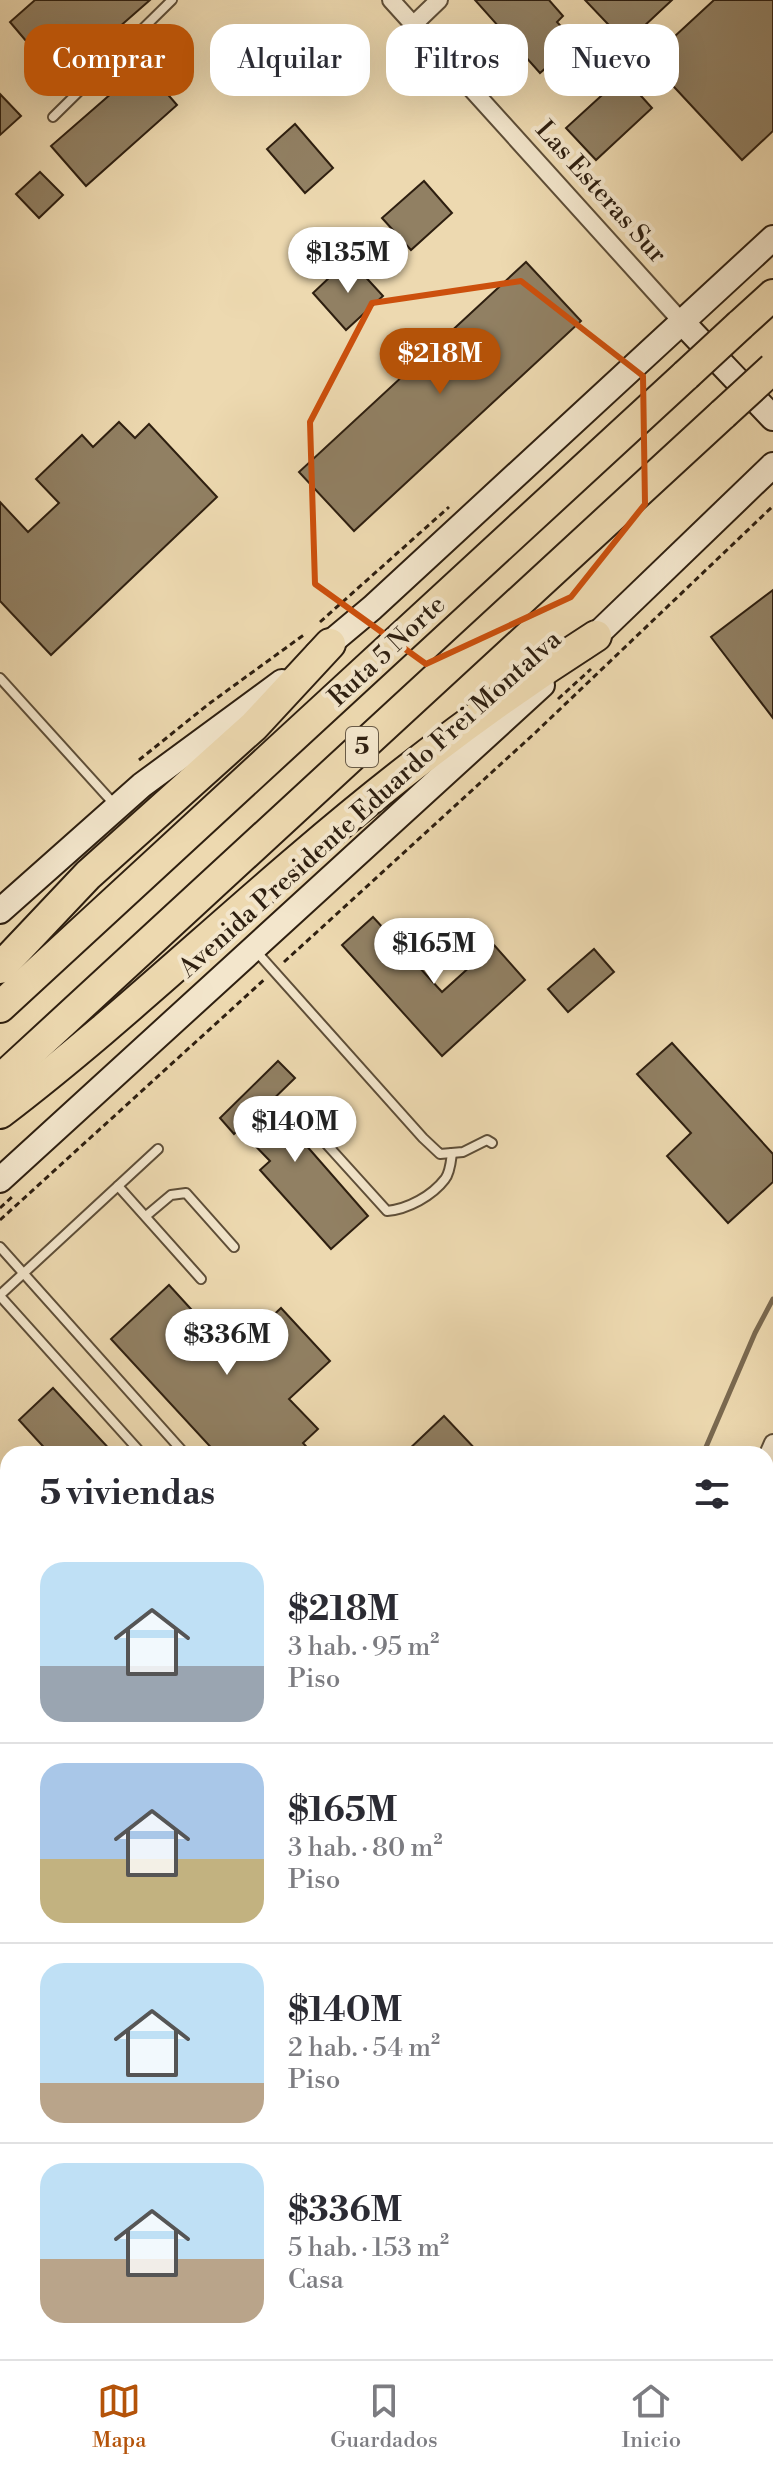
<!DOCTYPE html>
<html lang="es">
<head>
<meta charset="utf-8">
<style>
  body { margin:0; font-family:"Libre Bodoni",serif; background:#f7f7f7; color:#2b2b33; height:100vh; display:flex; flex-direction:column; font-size:30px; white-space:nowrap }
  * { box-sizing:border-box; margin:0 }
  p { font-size:26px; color:#7c7c81 }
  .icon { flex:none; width:44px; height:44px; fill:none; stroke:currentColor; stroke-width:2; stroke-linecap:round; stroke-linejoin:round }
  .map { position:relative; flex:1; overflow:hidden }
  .side { position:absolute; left:0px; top:1446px; width:774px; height:914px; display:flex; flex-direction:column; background:#fff; border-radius:24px 24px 0 0; box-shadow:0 8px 32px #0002 }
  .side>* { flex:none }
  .banner { position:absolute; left:24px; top:24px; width:726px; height:72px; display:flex; gap:16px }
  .price { position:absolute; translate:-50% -68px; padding:0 18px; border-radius:28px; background:#fff; color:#222; font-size:26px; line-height:52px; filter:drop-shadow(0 2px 4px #0008) }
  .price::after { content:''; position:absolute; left:50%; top:48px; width:24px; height:18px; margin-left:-12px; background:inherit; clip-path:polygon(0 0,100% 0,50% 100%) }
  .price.active { background:#b45309; color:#fff }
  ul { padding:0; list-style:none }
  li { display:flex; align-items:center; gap:24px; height:200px; padding:0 40px }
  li+li { border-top:2px solid #e1e1e2 }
  li span { display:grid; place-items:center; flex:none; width:224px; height:160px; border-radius:24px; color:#555 }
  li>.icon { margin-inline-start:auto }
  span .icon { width:96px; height:96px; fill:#fffc; stroke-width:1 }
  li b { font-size:34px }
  h2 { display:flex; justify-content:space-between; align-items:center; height:96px; padding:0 40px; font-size:34px }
  .chip { padding:0 28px; border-radius:24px; background:#fff; box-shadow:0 8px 32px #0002; font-size:28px; line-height:72px }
  .chip.active { background:#b45309; color:#fff }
  .tab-bar { display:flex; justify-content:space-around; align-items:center; height:112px; border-top:2px solid #e1e1e2; background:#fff; font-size:22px; color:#7c7c81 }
  .tab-bar a { display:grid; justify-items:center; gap:4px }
  .tab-bar .active { color:#b45309 }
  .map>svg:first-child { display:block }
</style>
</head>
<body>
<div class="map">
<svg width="773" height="2359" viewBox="0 0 773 2359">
  <rect width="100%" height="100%" fill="#edd9b0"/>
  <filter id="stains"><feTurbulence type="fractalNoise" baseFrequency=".0025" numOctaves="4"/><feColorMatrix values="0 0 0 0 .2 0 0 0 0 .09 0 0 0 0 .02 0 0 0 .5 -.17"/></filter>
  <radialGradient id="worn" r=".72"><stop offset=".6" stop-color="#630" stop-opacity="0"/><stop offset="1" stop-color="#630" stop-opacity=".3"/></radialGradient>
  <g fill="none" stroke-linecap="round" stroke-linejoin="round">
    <!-- stream -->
    <g stroke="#7a6950" stroke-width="5">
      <path d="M 703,1454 L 755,1333 L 773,1299"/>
      <path d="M 602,2359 L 604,2352"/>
    </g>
  </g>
  <!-- building -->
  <g fill="#918063" stroke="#2e1f10" stroke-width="2">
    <path d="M 35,0 L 150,0 L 53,85 L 43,73 L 49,68 L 10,22 Z"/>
    <path d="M 475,0 L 549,0 L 563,16 L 557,22 L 575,42 L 540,73 Z"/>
    <path d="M 585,0 L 672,0 L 626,43 Z"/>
    <path d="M 714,0 L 773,0 L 773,131 L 742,160 L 649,60 Z"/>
    <path d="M 143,66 L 177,105 L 86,186 L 51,146 Z"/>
    <path d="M 623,76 L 652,108 L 596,160 L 566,128 Z"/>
    <path d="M 0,94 L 21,116 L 0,135 Z"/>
    <path d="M 295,124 L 333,168 L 305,193 L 267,149 Z"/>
    <path d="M 40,172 L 63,195 L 39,218 L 16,194 Z"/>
    <path d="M 424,181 L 452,213 L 411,250 L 382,218 Z"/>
    <path d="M 349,259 L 383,296 L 346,330 L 313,293 Z"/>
    <path d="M 526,262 L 581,321 L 354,531 L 299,472 Z"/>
    <path d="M 119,422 L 135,438 L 149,424 L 217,497 L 51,655 L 0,601 L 0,502 L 28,532 L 59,503 L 36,479 L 82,435 L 93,447 Z"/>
    <path d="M 773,590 L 773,718 L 711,637 Z"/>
    <path d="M 373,917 L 442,992 L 494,945 L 525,980 L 442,1056 L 342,945 Z"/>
    <path d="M 594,949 L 614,972 L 568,1012 L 548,989 Z"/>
    <path d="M 672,1043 L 773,1154 L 773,1182 L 728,1223 L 667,1156 L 691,1133 L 637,1074 Z"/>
    <path d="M 278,1061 L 295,1078 L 256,1116 L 286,1147 L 298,1136 L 368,1216 L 331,1249 L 260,1170 L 270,1161 L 239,1129 L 234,1134 L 220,1118 Z"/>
    <path d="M 169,1285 L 232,1354 L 281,1308 L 330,1361 L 289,1399 L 318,1429 L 303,1443 L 313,1454 L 217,1454 L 111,1339 Z"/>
    <path d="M 53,1388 L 114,1454 L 50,1454 L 19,1420 Z"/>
    <path d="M 444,1416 L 480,1454 L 404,1454 Z"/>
  </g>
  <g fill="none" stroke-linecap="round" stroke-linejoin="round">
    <defs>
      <g id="service">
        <path d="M 53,117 L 172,0"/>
        <path d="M 0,678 L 115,805"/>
        <path d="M 255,950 L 423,1138 L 440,1154 L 463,1152 L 487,1140 L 492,1143"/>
        <path d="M 311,1127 L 387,1211 C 408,1209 432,1196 445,1179 C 450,1173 451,1161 452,1153"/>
        <path d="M 118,1186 L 201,1279"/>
        <path d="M 146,1216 L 171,1195 L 186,1193 L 234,1247"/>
        <path d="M 0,1247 L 185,1454"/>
        <path d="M 0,1295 L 158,1149"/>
        <path d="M 0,1296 L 142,1454"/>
        <path d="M 766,1481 L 773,1486"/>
        <path d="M 0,1746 L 8,1752"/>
      </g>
      <g id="minor">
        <path d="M 391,0 L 682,322"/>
        <path d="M 412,26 L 439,0"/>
        <path d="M 766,1459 L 773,1443"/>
        <path d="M 0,2056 L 8,2058"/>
        <path d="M 0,2081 L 8,2082"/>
        <path d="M 157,2359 L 160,2352"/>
        <path d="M 187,2359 L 189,2352"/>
        <path d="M 540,2359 L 542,2352"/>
        <path d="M 664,2359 L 666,2352"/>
      </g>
      <g id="secondary">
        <path d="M 682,322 L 773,418"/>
        <path d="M 584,647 L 773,465"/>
        <path d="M 317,654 L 372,608 L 773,238"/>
        <path d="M 0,911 L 142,785 L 282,682"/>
        <path d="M 0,1180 L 542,685"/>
      </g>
      <g id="motorway">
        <path d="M 740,325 L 773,295"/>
        <path d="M 0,968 L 88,875 L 254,726 L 330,644"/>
        <path d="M 0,1007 L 686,375"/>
        <path d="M 0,1080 L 723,414"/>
        <path d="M 0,1113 C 105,1033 200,943 300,858 C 394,777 491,703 596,636"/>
      </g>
    </defs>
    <!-- service casing -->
    <use href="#service" stroke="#5e4e38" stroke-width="12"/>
    <!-- minor casing -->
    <use href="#minor" stroke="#5e4e38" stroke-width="20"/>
    <!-- secondary casing -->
    <use href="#secondary" stroke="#2e1f10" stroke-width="28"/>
    <!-- motorway casing -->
    <use href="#motorway" stroke="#2e1f10" stroke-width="34"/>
    <!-- path -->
    <g stroke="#2e1f10" stroke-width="3" stroke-dasharray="6 4" stroke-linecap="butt">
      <path d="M 320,622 L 449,507"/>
      <path d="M 558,699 L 591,669"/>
      <path d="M 139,760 L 210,703 L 305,634"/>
      <path d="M 284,962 L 536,732 L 773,506"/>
      <path d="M 0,1208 L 12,1197"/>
      <path d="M 0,1220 L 266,978"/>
    </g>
    <!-- service -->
    <use href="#service" stroke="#f3e6cc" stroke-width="8"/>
    <!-- minor -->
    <use href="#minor" stroke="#f3e6cc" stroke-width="16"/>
    <!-- secondary -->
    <use href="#secondary" stroke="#f3e6cc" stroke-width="24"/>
    <!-- motorway -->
    <use href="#motorway" stroke="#edd9b0" stroke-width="30"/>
    <defs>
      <g id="motorway-bridge">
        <path d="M 686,375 L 740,325"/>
        <path d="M 723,414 L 773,368"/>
      </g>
    </defs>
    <!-- motorway-bridge casing -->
    <use href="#motorway-bridge" stroke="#2e1f10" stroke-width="34" stroke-linecap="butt"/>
    <!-- motorway-bridge -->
    <use href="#motorway-bridge" stroke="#edd9b0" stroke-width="30"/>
  </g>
  <!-- marked area -->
  <path fill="none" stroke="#cc500d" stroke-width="6" stroke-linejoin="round" d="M 521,281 L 643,376 L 645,504 L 571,597 L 426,664 L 315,584 L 310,422 L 372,303 Z"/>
  <g text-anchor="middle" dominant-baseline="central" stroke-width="8" stroke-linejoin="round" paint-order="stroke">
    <!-- shield labels -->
    <rect fill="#f3e6cc" stroke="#695b48" stroke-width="2" x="346" y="727" width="32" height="40" rx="6"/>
    <g font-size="24" font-weight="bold" fill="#2e1f10">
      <text x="362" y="747">5</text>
    </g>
    <!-- street labels -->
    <g font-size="26" fill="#2e1f10" stroke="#f3e6cc">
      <text transform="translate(601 192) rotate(48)">Las Esteras Sur</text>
      <text transform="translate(387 651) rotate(-43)">Ruta 5 Norte</text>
      <text transform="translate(370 804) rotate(-42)">Avenida Presidente Eduardo Frei Montalva</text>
    </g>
  </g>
  <rect width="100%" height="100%" filter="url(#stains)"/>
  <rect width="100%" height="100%" fill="url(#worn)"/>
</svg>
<b class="price" style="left:348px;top:295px">$135M</b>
<b class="price active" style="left:440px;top:396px">$218M</b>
<b class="price" style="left:434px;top:986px">$165M</b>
<b class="price" style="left:295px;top:1164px">$140M</b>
<b class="price" style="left:227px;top:1377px">$336M</b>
<div class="banner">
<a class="chip active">Comprar</a>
<a class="chip">Alquilar</a>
<a class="chip">Filtros</a>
<a class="chip">Nuevo</a>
</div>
<section class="side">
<h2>5 viviendas<svg class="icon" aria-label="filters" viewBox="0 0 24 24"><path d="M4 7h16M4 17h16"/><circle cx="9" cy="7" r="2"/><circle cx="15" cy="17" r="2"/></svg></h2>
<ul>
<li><span style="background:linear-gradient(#bfe0f5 65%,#9aa5b1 0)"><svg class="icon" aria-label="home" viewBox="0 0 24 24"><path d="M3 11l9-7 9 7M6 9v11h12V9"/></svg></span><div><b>$218M</b><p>3 hab. · 95 m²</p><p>Piso</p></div></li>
<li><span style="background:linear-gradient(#a9c7e8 60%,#c2b280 0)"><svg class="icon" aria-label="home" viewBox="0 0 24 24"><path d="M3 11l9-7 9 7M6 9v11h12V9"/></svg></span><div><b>$165M</b><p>3 hab. · 80 m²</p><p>Piso</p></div></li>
<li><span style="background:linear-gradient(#bfe0f5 75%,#b9a48a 0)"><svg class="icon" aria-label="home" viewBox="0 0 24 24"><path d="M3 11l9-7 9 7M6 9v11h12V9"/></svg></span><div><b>$140M</b><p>2 hab. · 54 m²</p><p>Piso</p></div></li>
<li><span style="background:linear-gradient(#bfe0f5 60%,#b9a48a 0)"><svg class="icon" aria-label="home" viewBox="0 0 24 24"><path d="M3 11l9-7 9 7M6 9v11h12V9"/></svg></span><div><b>$336M</b><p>5 hab. · 153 m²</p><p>Casa</p></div></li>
</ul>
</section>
</div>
<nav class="tab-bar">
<a class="active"><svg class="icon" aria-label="map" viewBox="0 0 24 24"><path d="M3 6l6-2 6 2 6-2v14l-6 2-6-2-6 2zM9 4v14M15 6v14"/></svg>Mapa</a>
<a><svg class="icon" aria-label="saved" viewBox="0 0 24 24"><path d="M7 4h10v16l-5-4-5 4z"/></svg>Guardados</a>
<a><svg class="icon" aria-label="home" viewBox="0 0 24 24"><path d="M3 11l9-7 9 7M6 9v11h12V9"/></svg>Inicio</a>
</nav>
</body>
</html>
